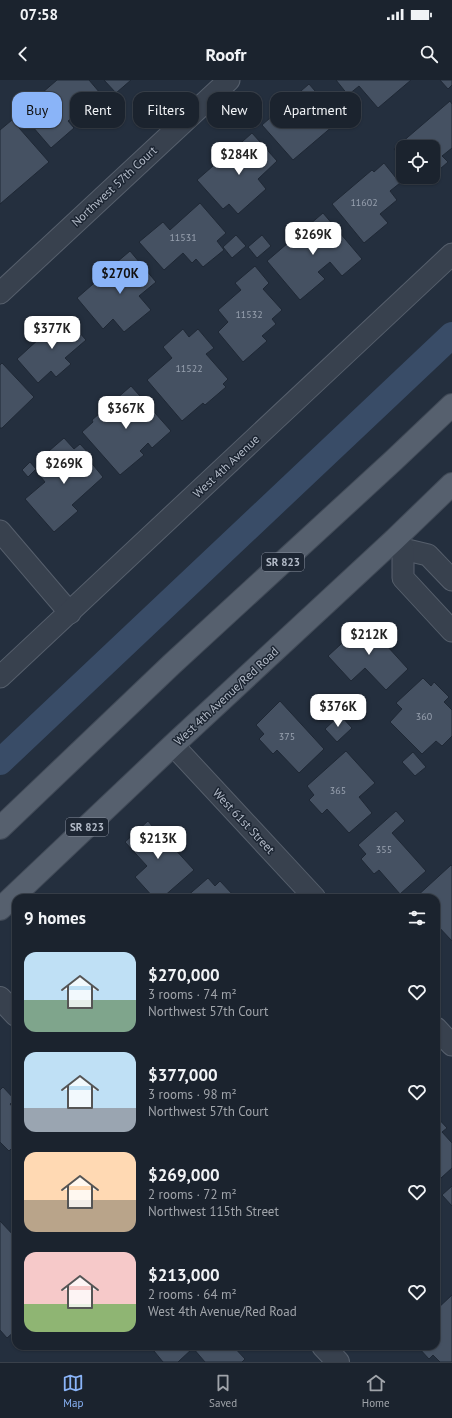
<!DOCTYPE html>
<html lang="en">
<head>
<meta charset="utf-8">
<style>
  body { margin:0; font-family:"PT Sans",sans-serif; background:#282f3a; color:#f1f3f6; height:100vh; display:flex; flex-direction:column; font-size:15px; white-space:nowrap }
  * { box-sizing:border-box; margin:0 }
  p { font-size:13px; color:#a0a4aa }
  .icon { flex:none; width:22px; height:22px; fill:none; stroke:currentColor; stroke-width:2; stroke-linecap:round; stroke-linejoin:round }
  .map { position:relative; flex:1; overflow:hidden }
  .drawer { position:absolute; left:12px; top:814px; width:428px; height:456px; display:flex; flex-direction:column; background:#1b232e; border-radius:12px; box-shadow:0 1px 3px #0004,0 0 0 1px #39404a }
  .drawer>* { flex:none }
  .hud { position:absolute; left:12px; top:12px; width:428px; height:36px; display:flex; gap:8px }
  .controls { position:absolute; left:396px; top:60px; display:grid; gap:8px }
  .controls a { display:grid; place-items:center; width:44px; height:44px; border-radius:8px; background:#1b232e; box-shadow:0 1px 3px #0004,0 0 0 1px #39404a; font-size:20px }
  .price { position:absolute; translate:-50% -34px; padding:0 9px; border-radius:8px; background:#fff; color:#222; font-size:13px; line-height:26px; filter:drop-shadow(0 1px 2px #0008) }
  .price::after { content:''; position:absolute; left:50%; top:24px; width:12px; height:9px; margin-left:-6px; background:inherit; clip-path:polygon(0 0,100% 0,50% 100%) }
  .price.selected { background:#8ab4f8; color:#111 }
  ul { padding:0; list-style:none }
  li { display:flex; align-items:center; gap:12px; height:100px; padding:0 12px }
  li span { display:grid; place-items:center; flex:none; width:112px; height:80px; border-radius:12px; color:#555 }
  li>.icon { margin-inline-start:auto }
  span .icon { width:48px; height:48px; fill:#fffc; stroke-width:1 }
  li b { font-size:17px }
  h2 { display:flex; justify-content:space-between; align-items:center; height:48px; padding:0 12px; font-size:17px }
  .pill { padding:0 14px; border-radius:12px; background:#1b232e; box-shadow:0 1px 3px #0004,0 0 0 1px #39404a; font-size:14px; line-height:36px }
  .pill.selected { background:#8ab4f8; color:#111 }
  .status { display:flex; justify-content:space-between; align-items:center; height:28px; padding:0 20px; background:#1b232e; direction:ltr }
  .status svg { height:11px; fill:currentColor }
  header { display:flex; justify-content:space-between; align-items:center; height:52px; padding:0 12px; background:#1b232e; font-size:18px; font-weight:800 }
  .menu { display:flex; justify-content:space-around; align-items:center; height:56px; border-top:1px solid #39404a; background:#1b232e; font-size:11px; color:#a0a4aa }
  .menu a { display:grid; justify-items:center; gap:2px }
  .menu .selected { color:#8ab4f8 }
  .map>svg:first-child { display:block }
</style>
</head>
<body>
<div class="status"><b>07:58</b><svg viewBox="0 0 49 12"><path d="M0 12V9h3v3zM5 12V6h3v6zM10 12V3h3v9zM15 12V0h3v12zM26 1h20v11H26zM47 4h2v5h-2z"/></svg></div>
<header><svg class="icon" aria-label="back" viewBox="0 0 24 24"><path d="M15 5l-7 7 7 7"/></svg>Roofr<svg class="icon" aria-label="search" viewBox="0 0 24 24"><circle cx="10" cy="10" r="6"/><path d="M15 15l6 6"/></svg></header>
<div class="map">
<svg width="452" height="1282" viewBox="0 0 452 1282">
  <rect width="100%" height="100%" fill="#242f3e"/>
  <g fill="none" stroke-linecap="round" stroke-linejoin="round">
    <!-- canal -->
    <path stroke="#394c67" stroke-width="26" d="M 0,682 L 452,255"/>
  </g>
  <!-- building -->
  <g fill="#455162" stroke="#1f2835">
    <path d="M 57,0 L 89,0 L 100,13 L 68,41 L 74,48 L 51,68 L 20,32 Z"/>
    <path d="M 104,0 L 131,0 L 116,13 Z"/>
    <path d="M 336,0 L 411,0 L 378,28 L 359,6 L 348,15 Z"/>
    <path d="M 440,0 L 452,0 L 452,5 L 448,9 Z"/>
    <path d="M 309,4 L 340,40 L 293,80 L 262,45 Z"/>
    <path d="M 450,21 L 452,24 L 452,68 L 442,76 L 448,82 L 433,95 L 433,67 L 403,67 L 403,79 L 394,69 Z"/>
    <path d="M 12,40 L 49,82 L 0,124 L 0,50 Z"/>
    <path d="M 252,53 L 277,81 L 258,99 L 266,109 L 238,134 L 229,124 L 223,129 L 197,100 L 221,79 L 229,88 L 240,78 L 233,70 Z"/>
    <path d="M 384,83 L 400,103 L 390,111 L 397,120 L 380,134 L 388,143 L 364,163 L 332,124 L 372,90 L 374,92 Z"/>
    <path d="M 419,97 L 431,97 L 424,103 Z"/>
    <path d="M 200,123 L 226,153 L 217,161 L 224,170 L 203,187 L 196,179 L 192,183 L 183,173 L 164,190 L 139,162 L 163,142 L 170,150 Z"/>
    <path d="M 323,133 L 362,179 L 342,196 L 330,182 L 318,192 L 325,199 L 300,220 L 267,181 Z"/>
    <path d="M 236,155 L 246,166 L 232,178 L 223,167 Z"/>
    <path d="M 262,155 L 271,166 L 257,178 L 248,167 Z"/>
    <path d="M 130,171 L 156,202 L 139,216 L 151,230 L 124,252 L 113,239 L 103,249 L 77,218 L 100,198 L 108,207 L 118,198 L 110,188 Z"/>
    <path d="M 255,186 L 269,203 L 263,209 L 282,230 L 272,239 L 276,244 L 262,256 L 267,261 L 243,282 L 218,252 L 228,242 L 218,230 L 241,210 L 235,203 Z"/>
    <path d="M 65,236 L 86,260 L 65,278 L 71,284 L 56,297 L 51,291 L 38,303 L 17,279 L 40,258 L 38,255 L 50,245 L 52,248 Z"/>
    <path d="M 183,249 L 189,257 L 198,249 L 214,268 L 206,274 L 228,299 L 223,304 L 226,307 L 205,325 L 203,323 L 182,341 L 147,300 L 172,278 L 163,267 Z"/>
    <path d="M 2,283 L 34,317 L 2,348 L 0,348 L 0,285 Z"/>
    <path d="M 131,306 L 171,351 L 152,368 L 148,363 L 140,371 L 144,375 L 120,395 L 82,352 L 93,342 L 92,340 Z"/>
    <path d="M 64,358 L 74,369 L 80,364 L 92,377 L 89,380 L 103,397 L 72,425 L 78,431 L 54,452 L 25,419 L 45,402 L 41,397 L 58,381 L 49,371 Z"/>
    <path d="M 30,382 L 36,389 L 28,397 L 22,390 Z"/>
    <path d="M 365,542 L 373,551 L 378,546 L 393,561 L 387,566 L 408,589 L 386,610 L 365,588 L 351,601 L 328,576 Z"/>
    <path d="M 423,598 L 431,606 L 434,602 L 449,617 L 444,622 L 452,630 L 452,656 L 442,666 L 436,661 L 422,674 L 390,642 L 402,629 L 396,623 Z"/>
    <path d="M 280,621 L 324,669 L 299,693 L 277,670 L 273,674 L 259,659 L 264,654 L 256,645 Z"/>
    <path d="M 340,635 L 352,648 L 337,662 L 325,649 Z"/>
    <path d="M 346,671 L 375,703 L 359,717 L 372,733 L 349,753 L 327,729 L 322,734 L 309,720 L 314,715 L 307,706 Z"/>
    <path d="M 413,672 L 426,687 L 415,696 L 402,682 Z"/>
    <path d="M 396,731 L 405,741 L 392,753 L 426,791 L 400,814 L 379,790 L 374,794 L 361,779 L 366,774 L 358,765 Z"/>
    <path d="M 148,741 L 157,752 L 163,746 L 176,761 L 172,766 L 194,790 L 162,818 L 154,818 L 135,797 L 147,786 L 125,762 Z"/>
    <path d="M 451,785 L 452,786 L 452,861 L 436,844 L 436,818 L 415,818 Z"/>
    <path d="M 208,798 L 215,806 L 220,801 L 234,816 L 231,818 L 185,818 Z"/>
    <path d="M 3,1007 L 15,1020 L 10,1024 L 16,1031 L 16,1064 L 9,1071 L 0,1062 L 0,1010 Z"/>
    <path d="M 436,1036 L 447,1048 L 442,1052 L 452,1063 L 452,1088 L 441,1098 L 436,1092 Z"/>
    <path d="M 452,1106 L 452,1126 L 442,1115 Z"/>
    <path d="M 0,1141 L 16,1158 L 16,1250 L 7,1258 L 0,1250 Z"/>
    <path d="M 452,1215 L 452,1282 L 440,1282 L 433,1275 L 429,1279 L 418,1267 L 419,1266 L 436,1266 L 436,1230 Z"/>
    <path d="M 159,1266 L 233,1266 L 245,1279 L 242,1282 L 205,1282 L 193,1268 L 178,1282 L 163,1282 L 154,1271 Z"/>
  </g>
  <g fill="none" stroke-linecap="round" stroke-linejoin="round">
    <defs>
      <g id="minor">
        <path d="M 0,213 L 229,0"/>
        <path d="M 0,451 L 70,533"/>
        <path d="M 394,460 L 403,469 L 428,475 L 452,500"/>
        <path d="M 403,469 L 403,498 L 452,551"/>
        <path d="M 0,597 L 452,174"/>
        <path d="M 173,665 L 315,818"/>
        <path d="M 436,948 L 452,965"/>
      </g>
      <g id="tertiary">
        <path d="M 0,918 L 16,935"/>
        <path d="M 323,1266 L 338,1282"/>
      </g>
      <g id="primary">
        <path d="M 0,748 L 172,584 L 394,380 L 452,325"/>
        <path d="M 0,829 L 173,665 L 394,460 L 452,404"/>
      </g>
    </defs>
    <!-- minor casing -->
    <use href="#minor" stroke="#565f6c" stroke-width="23"/>
    <!-- tertiary casing -->
    <use href="#tertiary" stroke="#565f6c" stroke-width="24"/>
    <!-- primary casing -->
    <use href="#primary" stroke="#414a57" stroke-width="24"/>
    <!-- minor -->
    <use href="#minor" stroke="#38414e" stroke-width="21"/>
    <!-- tertiary -->
    <use href="#tertiary" stroke="#38414e" stroke-width="22"/>
    <!-- primary -->
    <use href="#primary" stroke="#56606e" stroke-width="22"/>
  </g>
  <g text-anchor="middle" dominant-baseline="central" stroke-width="3" stroke-linejoin="round" paint-order="stroke">
    <!-- number labels -->
    <g font-size="10" fill="#98a1af">
      <text x="364" y="122">11602</text>
      <text x="183" y="157">11531</text>
      <text x="249" y="234">11532</text>
      <text x="189" y="288">11522</text>
      <text x="424" y="636">360</text>
      <text x="287" y="656">375</text>
      <text x="338" y="710">365</text>
      <text x="384" y="769">355</text>
    </g>
    <!-- shield labels -->
    <g fill="#1d2633" stroke="#878f9c" stroke-width="1">
      <rect x="262" y="473" width="42" height="18" rx="3"/>
      <rect x="66" y="738" width="42" height="18" rx="3"/>
    </g>
    <g font-size="11" font-weight="bold" fill="#b4bcc9">
      <text x="283" y="482">SR 823</text>
      <text x="87" y="747">SR 823</text>
    </g>
    <!-- street labels -->
    <g font-size="12" fill="#b4bcc9" stroke="#1d2633">
      <text transform="translate(114 106) rotate(-43)">Northwest 57th Court</text>
      <text transform="translate(226 386) rotate(-43)">West 4th Avenue</text>
      <text transform="translate(226 616) rotate(-43)">West 4th Avenue/Red Road</text>
      <text transform="translate(244 741) rotate(47)">West 61st Street</text>
    </g>
  </g>
</svg>
<div class="controls">
<a><svg class="icon" aria-label="locate" viewBox="0 0 24 24"><circle cx="12" cy="12" r="6"/><path d="M12 2v4M12 18v4M2 12h4M18 12h4"/></svg></a>
</div>
<b class="price" style="left:239px;top:96px">$284K</b>
<b class="price" style="left:313px;top:176px">$269K</b>
<b class="price selected" style="left:120px;top:215px">$270K</b>
<b class="price" style="left:52px;top:270px">$377K</b>
<b class="price" style="left:126px;top:350px">$367K</b>
<b class="price" style="left:64px;top:405px">$269K</b>
<b class="price" style="left:369px;top:576px">$212K</b>
<b class="price" style="left:338px;top:648px">$376K</b>
<b class="price" style="left:158px;top:780px">$213K</b>
<div class="hud">
<a class="pill selected">Buy</a>
<a class="pill">Rent</a>
<a class="pill">Filters</a>
<a class="pill">New</a>
<a class="pill">Apartment</a>
</div>
<section class="drawer">
<h2>9 homes<svg class="icon" aria-label="filters" viewBox="0 0 24 24"><path d="M4 7h16M4 17h16"/><circle cx="9" cy="7" r="2"/><circle cx="15" cy="17" r="2"/></svg></h2>
<ul>
<li><span style="background:linear-gradient(#bfe0f5 60%,#7fa58c 0)"><svg class="icon" aria-label="home" viewBox="0 0 24 24"><path d="M3 11l9-7 9 7M6 9v11h12V9"/></svg></span><div><b>$270,000</b><p>3 rooms · 74 m²</p><p>Northwest 57th Court</p></div><svg class="icon" aria-label="heart" viewBox="0 0 24 24"><path d="M12 20l-8-8c-3-5 5-10 8-4 3-6 11-1 8 4z"/></svg></li>
<li><span style="background:linear-gradient(#bfe0f5 70%,#9aa5b1 0)"><svg class="icon" aria-label="home" viewBox="0 0 24 24"><path d="M3 11l9-7 9 7M6 9v11h12V9"/></svg></span><div><b>$377,000</b><p>3 rooms · 98 m²</p><p>Northwest 57th Court</p></div><svg class="icon" aria-label="heart" viewBox="0 0 24 24"><path d="M12 20l-8-8c-3-5 5-10 8-4 3-6 11-1 8 4z"/></svg></li>
<li><span style="background:linear-gradient(#ffd9b3 60%,#b9a48a 0)"><svg class="icon" aria-label="home" viewBox="0 0 24 24"><path d="M3 11l9-7 9 7M6 9v11h12V9"/></svg></span><div><b>$269,000</b><p>2 rooms · 72 m²</p><p>Northwest 115th Street</p></div><svg class="icon" aria-label="heart" viewBox="0 0 24 24"><path d="M12 20l-8-8c-3-5 5-10 8-4 3-6 11-1 8 4z"/></svg></li>
<li><span style="background:linear-gradient(#f6c9c9 65%,#8fb573 0)"><svg class="icon" aria-label="home" viewBox="0 0 24 24"><path d="M3 11l9-7 9 7M6 9v11h12V9"/></svg></span><div><b>$213,000</b><p>2 rooms · 64 m²</p><p>West 4th Avenue/Red Road</p></div><svg class="icon" aria-label="heart" viewBox="0 0 24 24"><path d="M12 20l-8-8c-3-5 5-10 8-4 3-6 11-1 8 4z"/></svg></li>
</ul>
</section>
</div>
<nav class="menu">
<a class="selected"><svg class="icon" aria-label="map" viewBox="0 0 24 24"><path d="M3 6l6-2 6 2 6-2v14l-6 2-6-2-6 2zM9 4v14M15 6v14"/></svg>Map</a>
<a><svg class="icon" aria-label="saved" viewBox="0 0 24 24"><path d="M7 4h10v16l-5-4-5 4z"/></svg>Saved</a>
<a><svg class="icon" aria-label="home" viewBox="0 0 24 24"><path d="M3 11l9-7 9 7M6 9v11h12V9"/></svg>Home</a>
</nav>
</body>
</html>
